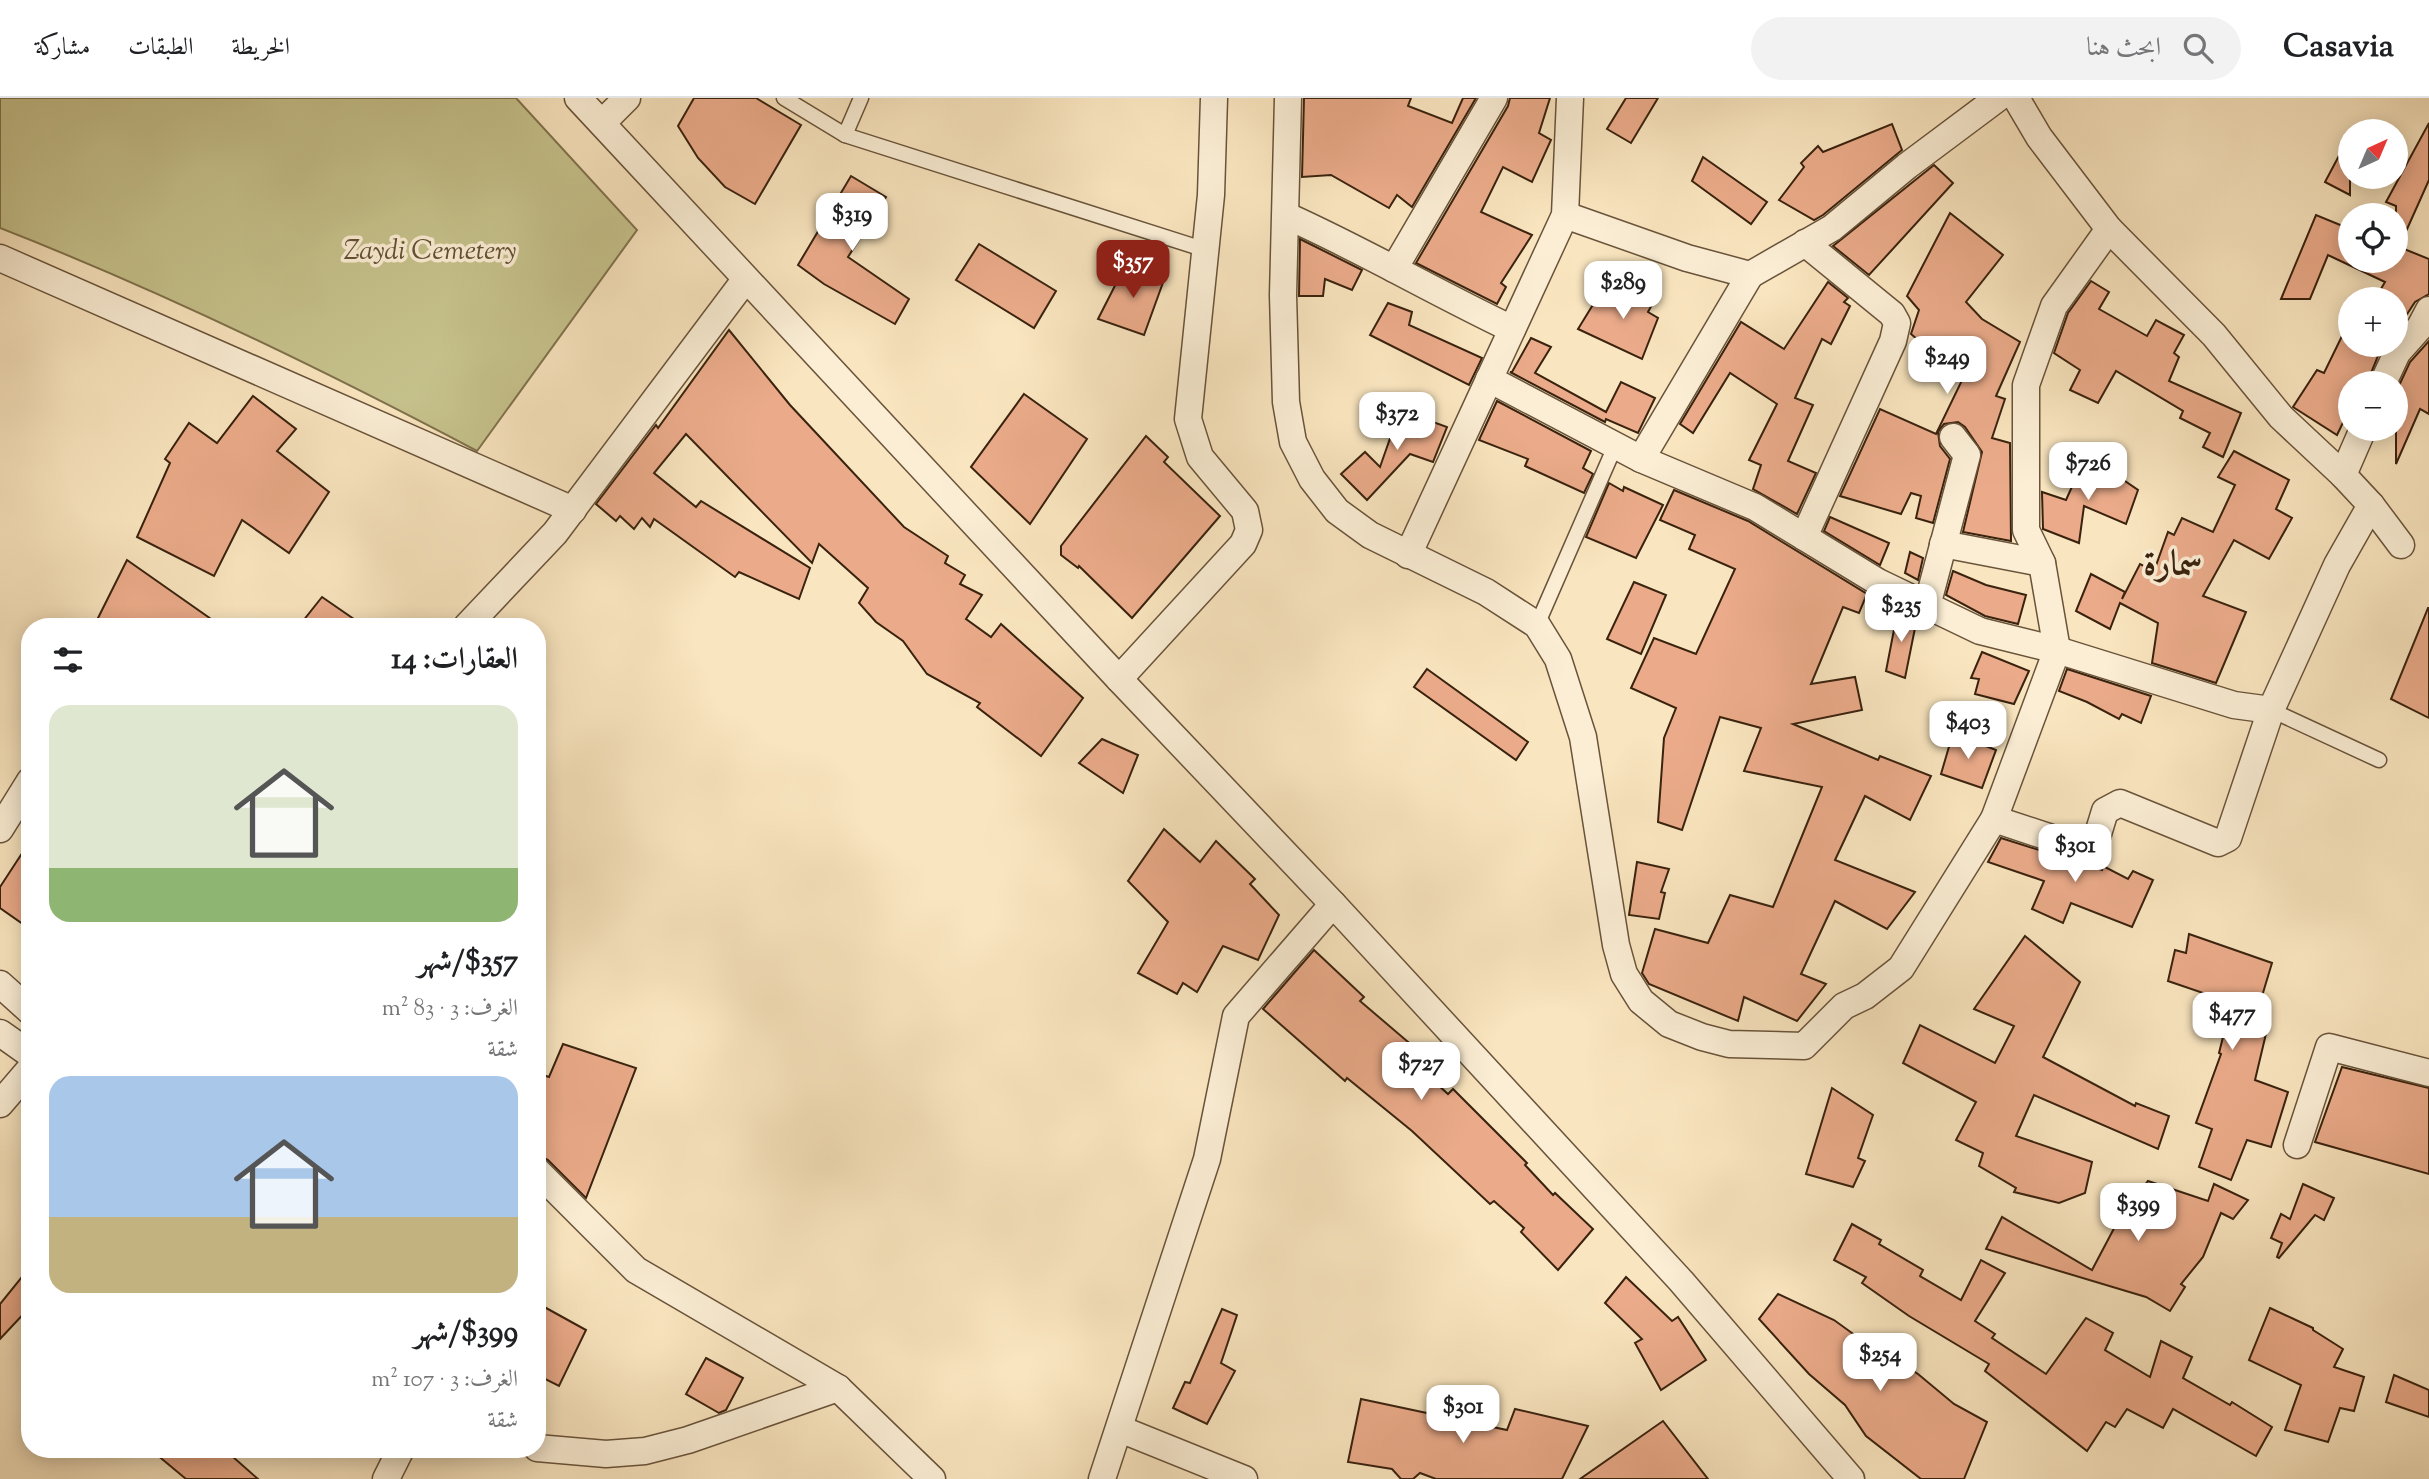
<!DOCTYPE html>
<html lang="ar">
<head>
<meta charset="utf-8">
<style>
  body { margin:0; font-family:"Sorts Mill Goudy",Amiri,serif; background:#f2f2f2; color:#202124; direction:rtl; height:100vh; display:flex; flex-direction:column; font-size:26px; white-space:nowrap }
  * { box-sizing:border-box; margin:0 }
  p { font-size:23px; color:#757577 }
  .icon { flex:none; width:38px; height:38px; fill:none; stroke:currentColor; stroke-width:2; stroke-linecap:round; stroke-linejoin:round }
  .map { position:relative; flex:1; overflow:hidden; direction:ltr }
  .sheet { position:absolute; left:21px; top:520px; width:525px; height:840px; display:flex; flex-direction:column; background:#fff; border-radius:28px; box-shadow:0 4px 18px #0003; direction:rtl }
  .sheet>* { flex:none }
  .needle { width:46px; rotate:44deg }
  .fabs { position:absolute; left:2338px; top:21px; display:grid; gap:14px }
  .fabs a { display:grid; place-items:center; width:70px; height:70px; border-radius:50%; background:#fff; box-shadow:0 4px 18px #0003; font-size:35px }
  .price { position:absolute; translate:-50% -60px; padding:0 16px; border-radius:14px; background:#fff; color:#222; font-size:23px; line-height:46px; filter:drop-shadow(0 2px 4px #0008) }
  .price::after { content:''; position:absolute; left:50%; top:42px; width:21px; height:16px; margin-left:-10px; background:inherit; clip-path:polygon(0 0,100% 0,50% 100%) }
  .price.current { background:#8f2418; color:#fff }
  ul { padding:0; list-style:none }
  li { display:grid; align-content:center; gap:14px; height:371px; padding:0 28px }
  li span { display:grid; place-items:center; height:217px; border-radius:21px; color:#555 }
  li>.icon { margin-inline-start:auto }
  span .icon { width:126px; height:126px; fill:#fffc; stroke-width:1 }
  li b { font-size:30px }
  h2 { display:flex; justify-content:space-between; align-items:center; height:84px; padding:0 28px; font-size:30px }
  header { display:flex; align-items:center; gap:42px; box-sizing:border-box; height:98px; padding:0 35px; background:#fff; border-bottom:2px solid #e0e0e0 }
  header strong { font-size:33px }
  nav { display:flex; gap:38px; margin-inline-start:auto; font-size:24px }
  .search { width:490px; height:63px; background:#f2f2f2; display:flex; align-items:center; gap:18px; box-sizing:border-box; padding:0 24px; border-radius:38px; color:#757577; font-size:26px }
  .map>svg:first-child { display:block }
</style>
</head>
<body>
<header>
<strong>Casavia</strong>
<div class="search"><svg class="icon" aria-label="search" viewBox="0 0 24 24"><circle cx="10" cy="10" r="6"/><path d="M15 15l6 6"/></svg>ابحث هنا</div>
<nav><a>الخريطة</a><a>الطبقات</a><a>مشاركة</a></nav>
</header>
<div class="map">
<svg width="2429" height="1381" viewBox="0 0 2429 1381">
  <rect width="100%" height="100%" fill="#f9e5bf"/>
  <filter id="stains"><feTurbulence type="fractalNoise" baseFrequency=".00286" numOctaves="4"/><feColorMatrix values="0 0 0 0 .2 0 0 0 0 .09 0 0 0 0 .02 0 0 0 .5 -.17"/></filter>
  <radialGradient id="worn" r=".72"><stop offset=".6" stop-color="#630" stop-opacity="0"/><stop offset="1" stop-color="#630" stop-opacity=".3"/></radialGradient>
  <!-- green -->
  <path fill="#c6c28c" stroke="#80724d" stroke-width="2" d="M 0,0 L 516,0 L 637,132 L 477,353 C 322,271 164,194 0,130 Z"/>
  <!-- building -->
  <g fill="#ebab8a" stroke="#39220e" stroke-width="2">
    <path d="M 694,0 L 756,0 L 801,27 L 755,106 L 725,89 L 698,60 L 678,28 Z"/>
    <path d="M 1304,0 L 1411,0 L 1408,8 L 1452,25 L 1463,0 L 1476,0 L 1412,109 L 1397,97 L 1389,110 L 1331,77 L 1302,79 Z"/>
    <path d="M 1510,0 L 1550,0 L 1539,35 L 1551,42 L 1532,84 L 1503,69 L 1481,114 L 1532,137 L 1501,185 L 1506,189 L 1497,206 L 1416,165 L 1508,8 Z"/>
    <path d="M 1626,0 L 1658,0 L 1631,45 L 1607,31 Z"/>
    <path d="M 2429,25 L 2429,82 L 2399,149 L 2429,161 L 2429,196 L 2415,204 L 2396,233 L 2396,201 L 2375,201 L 2385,184 L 2328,157 L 2310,201 L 2281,201 L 2316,117 L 2350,131 L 2350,163 L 2396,163 L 2396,108 L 2386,104 Z"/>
    <path d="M 1892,26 L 1902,52 L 1823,117 L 1814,122 L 1779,102 L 1804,69 L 1801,65 L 1818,48 L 1823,54 Z"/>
    <path d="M 2350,37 L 2350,97 L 2325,84 Z"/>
    <path d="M 1703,59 L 1767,104 L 1751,126 L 1692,83 Z"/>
    <path d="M 1934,67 L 1953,85 L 1869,177 L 1833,148 Z"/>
    <path d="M 851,78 L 886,99 L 848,159 L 909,201 L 895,226 L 824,186 L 798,167 Z"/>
    <path d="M 1950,115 L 2003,157 L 1966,204 L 1982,221 L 2020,244 L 1996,298 L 2005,301 L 1992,340 L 2010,345 L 2011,443 L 1963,434 L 1982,354 L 1965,329 L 1958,324 L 1944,326 L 1938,334 L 1940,348 L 1950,361 L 1933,425 L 1916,420 L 1921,398 L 1911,395 L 1901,416 L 1840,398 L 1880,311 L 1936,336 L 1967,272 L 1927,250 L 1911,236 L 1919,212 L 1907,198 Z"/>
    <path d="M 1300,141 L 1362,172 L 1352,192 L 1325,181 L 1323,198 L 1299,198 Z"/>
    <path d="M 979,146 L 1056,193 L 1034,230 L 956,182 Z"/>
    <path d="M 1125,168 L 1165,179 L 1144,237 L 1098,221 Z"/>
    <path d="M 2091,183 L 2109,194 L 2099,211 L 2147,238 L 2156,222 L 2184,237 L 2174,255 L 2179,259 L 2169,283 L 2241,315 L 2223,359 L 2203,349 L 2210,335 L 2180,320 L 2183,313 L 2116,273 L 2098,305 L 2070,292 L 2080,272 L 2054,255 L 2068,215 Z"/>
    <path d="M 1828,184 L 1848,200 L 1844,204 L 1850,208 L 1831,246 L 1822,241 L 1795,300 L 1813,307 L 1788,363 L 1816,375 L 1797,416 L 1753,391 L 1761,367 L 1749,362 L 1777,306 L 1730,275 L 1693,335 L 1680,326 L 1741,224 L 1784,251 Z"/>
    <path d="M 1641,186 L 1659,194 L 1648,214 L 1658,220 L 1642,261 L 1578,231 L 1602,192 L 1631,204 Z"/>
    <path d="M 1388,205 L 1412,214 L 1409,227 L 1482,260 L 1469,287 L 1370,237 Z"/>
    <path d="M 729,232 L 790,307 L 904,429 L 948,458 L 945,465 L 965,477 L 960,486 L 982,497 L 966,521 L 991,539 L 1001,526 L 1083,600 L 1041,658 L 977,609 L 980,605 L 927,576 L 903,543 L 876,524 L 859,505 L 868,490 L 819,446 L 812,465 L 686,336 L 654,375 L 696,409 L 701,403 L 810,470 L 799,501 L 739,474 L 735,479 L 654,421 L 650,429 L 642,420 L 634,431 L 620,418 L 616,423 L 596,406 L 656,327 L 658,330 Z"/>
    <path d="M 2343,236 L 2350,241 L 2350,247 L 2360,247 L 2378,258 L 2367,285 L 2350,285 L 2350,310 L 2337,337 L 2293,309 L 2317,272 L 2324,275 Z"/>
    <path d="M 1531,240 L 1551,249 L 1535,275 L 1606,314 L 1621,284 L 1655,300 L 1638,335 L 1606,321 L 1605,324 L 1510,274 L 1512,274 Z"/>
    <path d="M 2429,243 L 2429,316 L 2420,311 L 2396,366 L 2396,294 L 2410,264 Z"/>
    <path d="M 1024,296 L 1087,341 L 1030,426 L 971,369 Z"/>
    <path d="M 253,298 L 296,331 L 277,353 L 329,394 L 289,455 L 242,422 L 214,478 L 137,439 L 170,365 L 165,361 L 189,325 L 217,345 Z"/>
    <path d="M 1497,303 L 1591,353 L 1583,370 L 1593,376 L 1584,395 L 1525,368 L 1528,361 L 1479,342 Z"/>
    <path d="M 1400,312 L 1447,329 L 1433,364 L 1410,356 L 1367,402 L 1341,376 L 1365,354 L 1380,369 Z"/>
    <path d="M 1146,338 L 1168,359 L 1164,364 L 1220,418 L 1132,520 L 1079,468 L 1078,470 L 1061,457 L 1061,448 Z"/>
    <path d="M 2234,353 L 2289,382 L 2276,411 L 2292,420 L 2269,461 L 2234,442 L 2203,498 L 2246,514 L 2216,585 L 2152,565 L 2158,525 L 2120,505 L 2110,531 L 2076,513 L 2091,476 L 2125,494 L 2122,501 L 2140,466 L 2154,473 L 2168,434 L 2174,437 L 2182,420 L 2213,434 L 2235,387 L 2218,379 Z"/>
    <path d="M 2084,362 L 2090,363 L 2088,374 L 2096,377 L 2103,368 L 2138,392 L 2126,426 L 2084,408 L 2079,445 L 2043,431 L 2042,394 L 2066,402 Z"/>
    <path d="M 1609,385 L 1623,393 L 1624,389 L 1663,407 L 1636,460 L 1586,439 Z"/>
    <path d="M 1674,392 L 1748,423 L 1867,496 L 1859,515 L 1843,509 L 1811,586 L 1855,579 L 1862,612 L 1793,626 L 1878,662 L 1880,658 L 1931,678 L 1910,722 L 1865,698 L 1835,762 L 1915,794 L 1887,831 L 1835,803 L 1801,876 L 1826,886 L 1797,923 L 1744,899 L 1738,923 L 1649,886 L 1642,875 L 1655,831 L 1708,845 L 1730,797 L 1773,809 L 1822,689 L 1744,673 L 1761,630 L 1720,619 L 1682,732 L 1658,724 L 1664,640 L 1676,610 L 1631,590 L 1654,540 L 1696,556 L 1735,471 L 1689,451 L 1695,437 L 1660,422 Z"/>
    <path d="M 1830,419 L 1889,445 L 1880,467 L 1824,433 Z"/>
    <path d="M 1910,454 L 1923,460 L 1918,482 L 1905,475 Z"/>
    <path d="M 127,462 L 221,528 L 94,528 Z"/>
    <path d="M 1953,473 L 1986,487 L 2026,497 L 2018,526 L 1985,518 L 1946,497 Z"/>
    <path d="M 1634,484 L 1666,497 L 1641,556 L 1607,541 Z"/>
    <path d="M 322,499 L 364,528 L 299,528 Z"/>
    <path d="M 2428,510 L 2429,510 L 2429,620 L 2391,601 Z"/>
    <path d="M 1898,511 L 1917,520 L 1905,580 L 1886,573 Z"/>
    <path d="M 1982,554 L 2029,573 L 2014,606 L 1975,596 L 1979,581 L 1971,580 Z"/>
    <path d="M 1427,571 L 1528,644 L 1516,662 L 1414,589 Z"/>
    <path d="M 2067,571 L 2151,598 L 2141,625 L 2122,616 L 2119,621 L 2087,604 L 2059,593 Z"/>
    <path d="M 1953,635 L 1996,652 L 1982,690 L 1941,676 Z"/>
    <path d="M 1102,641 L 1138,657 L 1123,695 L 1079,665 Z"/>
    <path d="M 1164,731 L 1200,764 L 1216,743 L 1255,781 L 1250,786 L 1279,817 L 1258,862 L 1223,848 L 1197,894 L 1183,885 L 1177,896 L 1138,875 L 1168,824 L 1128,783 Z"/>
    <path d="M 2001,740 L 2102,772 L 2103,768 L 2128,781 L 2133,773 L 2153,782 L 2132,829 L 2071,805 L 2063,825 L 2032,811 L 2044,783 L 1988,764 Z"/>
    <path d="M 30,743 L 30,831 L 0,810 L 0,789 Z"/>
    <path d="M 1637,764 L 1669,771 L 1661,794 L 1665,795 L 1659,821 L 1629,817 Z"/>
    <path d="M 2189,836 L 2272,865 L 2256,918 L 2269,923 L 2255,982 L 2288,994 L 2271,1049 L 2247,1042 L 2231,1082 L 2199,1069 L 2212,1031 L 2196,1025 L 2221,956 L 2219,955 L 2227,923 L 2211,916 L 2218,900 L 2168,883 L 2175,852 L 2186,855 Z"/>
    <path d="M 2025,838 L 2080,884 L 2043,959 L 2135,1008 L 2136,1005 L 2169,1018 L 2158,1051 L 2034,997 L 2016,1038 L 2092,1064 L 2085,1095 L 2059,1105 L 2014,1094 L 2016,1090 L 1979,1068 L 1983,1055 L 1956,1042 L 1976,1004 L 1903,965 L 1920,927 L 1995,965 L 2014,928 L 1974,911 Z"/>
    <path d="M 1314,852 L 1364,899 L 1360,903 L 1421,955 L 1413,964 L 1448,996 L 1453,991 L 1527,1065 L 1525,1067 L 1553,1097 L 1555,1095 L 1593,1131 L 1558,1172 L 1521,1134 L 1524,1130 L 1494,1103 L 1490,1106 L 1412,1033 L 1347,980 L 1345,983 L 1263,911 Z"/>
    <path d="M 563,946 L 636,970 L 586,1100 L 548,1062 L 537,1056 L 537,975 L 549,979 Z"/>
    <path d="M 2342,969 L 2429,990 L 2429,1076 L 2315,1044 Z"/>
    <path d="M 1832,990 L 1873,1017 L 1858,1060 L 1865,1063 L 1853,1089 L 1806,1076 Z"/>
    <path d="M 2148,1083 L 2208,1103 L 2214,1086 L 2248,1102 L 2233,1121 L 2221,1115 L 2203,1159 L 2181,1186 L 2185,1189 L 2170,1213 L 2146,1199 L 1986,1151 L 2002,1119 L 2092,1172 L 2120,1119 Z"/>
    <path d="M 2303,1086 L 2334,1100 L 2324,1122 L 2315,1117 L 2279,1160 L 2277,1159 L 2282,1145 L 2271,1140 L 2281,1116 L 2290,1121 Z"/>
    <path d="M 1852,1126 L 1881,1142 L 1879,1146 L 1923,1172 L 1920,1178 L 1961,1202 L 1981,1162 L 2005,1175 L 1975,1223 L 1995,1236 L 1992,1240 L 2046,1276 L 2086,1220 L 2113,1235 L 2105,1252 L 2150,1279 L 2161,1243 L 2192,1259 L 2183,1280 L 2230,1307 L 2232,1304 L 2272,1329 L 2256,1358 L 2173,1311 L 2163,1330 L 2127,1311 L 2115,1329 L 2106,1324 L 2087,1353 L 1985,1273 L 1989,1266 L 1909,1218 L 1862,1185 L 1866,1179 L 1834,1162 Z"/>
    <path d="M 30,1169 L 30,1209 L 0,1241 L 0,1206 Z"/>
    <path d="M 1626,1179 L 1672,1223 L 1678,1219 L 1706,1262 L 1661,1292 L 1635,1245 L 1642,1241 L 1605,1205 Z"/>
    <path d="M 1778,1196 L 1834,1222 L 1881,1256 L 1883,1254 L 1918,1276 L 1954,1306 L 1987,1324 L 1964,1381 L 1921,1381 L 1866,1338 L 1845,1307 L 1809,1276 L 1759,1221 Z"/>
    <path d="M 537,1205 L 586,1232 L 559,1288 L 537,1277 Z"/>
    <path d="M 2270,1210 L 2313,1230 L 2313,1232 L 2343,1251 L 2334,1269 L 2364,1279 L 2354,1313 L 2340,1310 L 2328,1344 L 2285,1332 L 2301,1287 L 2249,1262 Z"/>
    <path d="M 1222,1211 L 1237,1217 L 1221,1265 L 1235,1273 L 1207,1326 L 1173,1310 L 1185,1284 L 1190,1285 Z"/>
    <path d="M 706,1260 L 743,1280 L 726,1312 L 719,1315 L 686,1296 Z"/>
    <path d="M 2394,1277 L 2429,1292 L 2429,1319 L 2386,1304 Z"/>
    <path d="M 1361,1301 L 1507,1332 L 1515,1311 L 1588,1328 L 1562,1381 L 1436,1381 L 1420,1375 L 1413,1381 L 1401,1381 L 1392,1371 L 1348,1364 Z"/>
    <path d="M 1663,1323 L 1708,1381 L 1580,1381 Z"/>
    <path d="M 150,1351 L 224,1351 L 258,1381 L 186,1381 Z"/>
  </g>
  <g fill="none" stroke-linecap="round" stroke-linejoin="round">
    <defs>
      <g id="lane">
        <path d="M 784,0 L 845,37 L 1206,152"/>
        <path d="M 845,37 L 861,0"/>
        <path d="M 1537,527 L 1616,346"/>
        <path d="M 2271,612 L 2379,662"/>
      </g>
      <g id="street">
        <path d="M 578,0 L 1119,581 L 1333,806 L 1681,1183 L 1851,1381"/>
        <path d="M 1288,0 L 1283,197 L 1286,304 L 1293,344 L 1312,381 L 1337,413 L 1370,437 L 1486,494 L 1537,527 L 1558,561 L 1583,639 L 1616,847 L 1624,876 L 1641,903 L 1669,926 L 1702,939 L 1729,946 L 1804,948 L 1844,908 L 1865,898 L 1901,870 L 1994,721 L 2057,552 L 2042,465 L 2026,432 L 2026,287 L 2054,208 L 2109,131"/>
        <path d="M 2016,0 L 2039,39 L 2109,131 L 2214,237 L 2281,319 L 2343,377 L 2371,407 L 2401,447"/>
        <path d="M 602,25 L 627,0"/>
        <path d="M 1565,117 L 1687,160 L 1750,177 L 1832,130 L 1907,68 L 1998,0"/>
        <path d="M 1287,118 C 1363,152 1436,195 1512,231"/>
        <path d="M 0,160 L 573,412"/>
        <path d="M 1394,171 L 1494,0"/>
        <path d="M 1489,281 L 1641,361 L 1750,177"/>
        <path d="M 2383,285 L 2397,255 L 2420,229 L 2429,212"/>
        <path d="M 1641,361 L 1755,409 L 1878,484 L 1980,533 L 2057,552 L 2234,607 L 2271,612 L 2337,467 L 2371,407"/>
        <path d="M 2343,377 L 2363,331"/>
        <path d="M 1804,439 L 1893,243 L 1897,225 L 1892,216 L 1805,145"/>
        <path d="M 1943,446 L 2042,465"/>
        <path d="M 1408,457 L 1565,117 L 1570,0"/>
        <path d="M 1927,508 L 1967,357 L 1953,339"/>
        <path d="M 467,528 L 555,435 L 745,182"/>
        <path d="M 1119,581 L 1243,446 L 1249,432 L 1245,413 L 1200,359 L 1188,321 L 1211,97 L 1214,0"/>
        <path d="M 1994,721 L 2085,751 L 2094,749 L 2105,713 L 2120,705 L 2218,745 L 2228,740 L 2271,612"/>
        <path d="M 0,731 L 30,683"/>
        <path d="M 0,886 L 30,913"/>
        <path d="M 0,935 L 30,956"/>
        <path d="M 0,1006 L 30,971"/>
        <path d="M 2297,1047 L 2329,949 L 2429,975"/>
        <path d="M 537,1073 L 636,1172 L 838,1290 L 932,1381"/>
        <path d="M 1120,1331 L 1244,1381"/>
        <path d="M 537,1350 L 606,1356 L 645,1353 L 688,1342 L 838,1290"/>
        <path d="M 386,1381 L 401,1351"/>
        <path d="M 1102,1381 L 1207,1061 L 1236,918 L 1333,806"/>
      </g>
    </defs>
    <!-- lane casing -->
    <use href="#lane" stroke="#69533a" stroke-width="17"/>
    <!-- street casing -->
    <use href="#street" stroke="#69533a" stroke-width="29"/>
    <!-- lane -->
    <use href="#lane" stroke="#fbeed5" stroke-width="14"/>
    <!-- street -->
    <use href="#street" stroke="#fbeed5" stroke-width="26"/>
  </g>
  <g text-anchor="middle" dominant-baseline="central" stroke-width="7" stroke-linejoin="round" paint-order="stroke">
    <!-- park labels -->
    <g font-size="28" font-style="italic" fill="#635234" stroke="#fbeed5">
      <text x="430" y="154">Zaydi Cemetery</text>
    </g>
    <!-- district labels -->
    <g font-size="35" font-weight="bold" fill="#39220e" stroke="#fbeed5">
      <text x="2173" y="467">سمارة</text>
    </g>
  </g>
  <rect width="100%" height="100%" filter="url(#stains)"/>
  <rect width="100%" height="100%" fill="url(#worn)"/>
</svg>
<div class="fabs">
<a><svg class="needle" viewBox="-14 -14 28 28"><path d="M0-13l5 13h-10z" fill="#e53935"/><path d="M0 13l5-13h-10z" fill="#757577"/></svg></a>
<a><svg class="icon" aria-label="locate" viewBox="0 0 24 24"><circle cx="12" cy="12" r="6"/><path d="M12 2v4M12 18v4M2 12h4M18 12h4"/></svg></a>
<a>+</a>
<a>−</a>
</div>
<b class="price" style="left:852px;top:155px">$319</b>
<b class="price current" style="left:1133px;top:202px">$357</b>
<b class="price" style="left:1623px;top:223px">$289</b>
<b class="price" style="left:1947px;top:298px">$249</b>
<b class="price" style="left:1397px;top:354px">$372</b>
<b class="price" style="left:2088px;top:404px">$726</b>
<b class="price" style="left:1901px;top:546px">$235</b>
<b class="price" style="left:1968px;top:663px">$403</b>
<b class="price" style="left:2075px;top:786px">$301</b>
<b class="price" style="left:2232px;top:954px">$477</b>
<b class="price" style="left:1421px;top:1004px">$727</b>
<b class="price" style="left:2138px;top:1145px">$399</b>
<b class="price" style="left:1880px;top:1295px">$254</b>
<b class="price" style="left:1463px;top:1347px">$301</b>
<section class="sheet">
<h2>العقارات: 14<svg class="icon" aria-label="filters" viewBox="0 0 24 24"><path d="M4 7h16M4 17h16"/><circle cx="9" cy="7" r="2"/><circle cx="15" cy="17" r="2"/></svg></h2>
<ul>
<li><span style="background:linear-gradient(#dfe7d0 75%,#8fb573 0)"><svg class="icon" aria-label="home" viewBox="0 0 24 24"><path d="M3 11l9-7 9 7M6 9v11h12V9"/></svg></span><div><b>$357/شهر</b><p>الغرف: 3 · 83 m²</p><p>شقة</p></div></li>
<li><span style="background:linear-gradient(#a9c7e8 65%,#c2b280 0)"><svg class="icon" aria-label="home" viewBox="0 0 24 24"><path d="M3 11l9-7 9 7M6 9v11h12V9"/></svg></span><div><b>$399/شهر</b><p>الغرف: 3 · 107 m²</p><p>شقة</p></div></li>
</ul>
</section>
</div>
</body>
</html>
